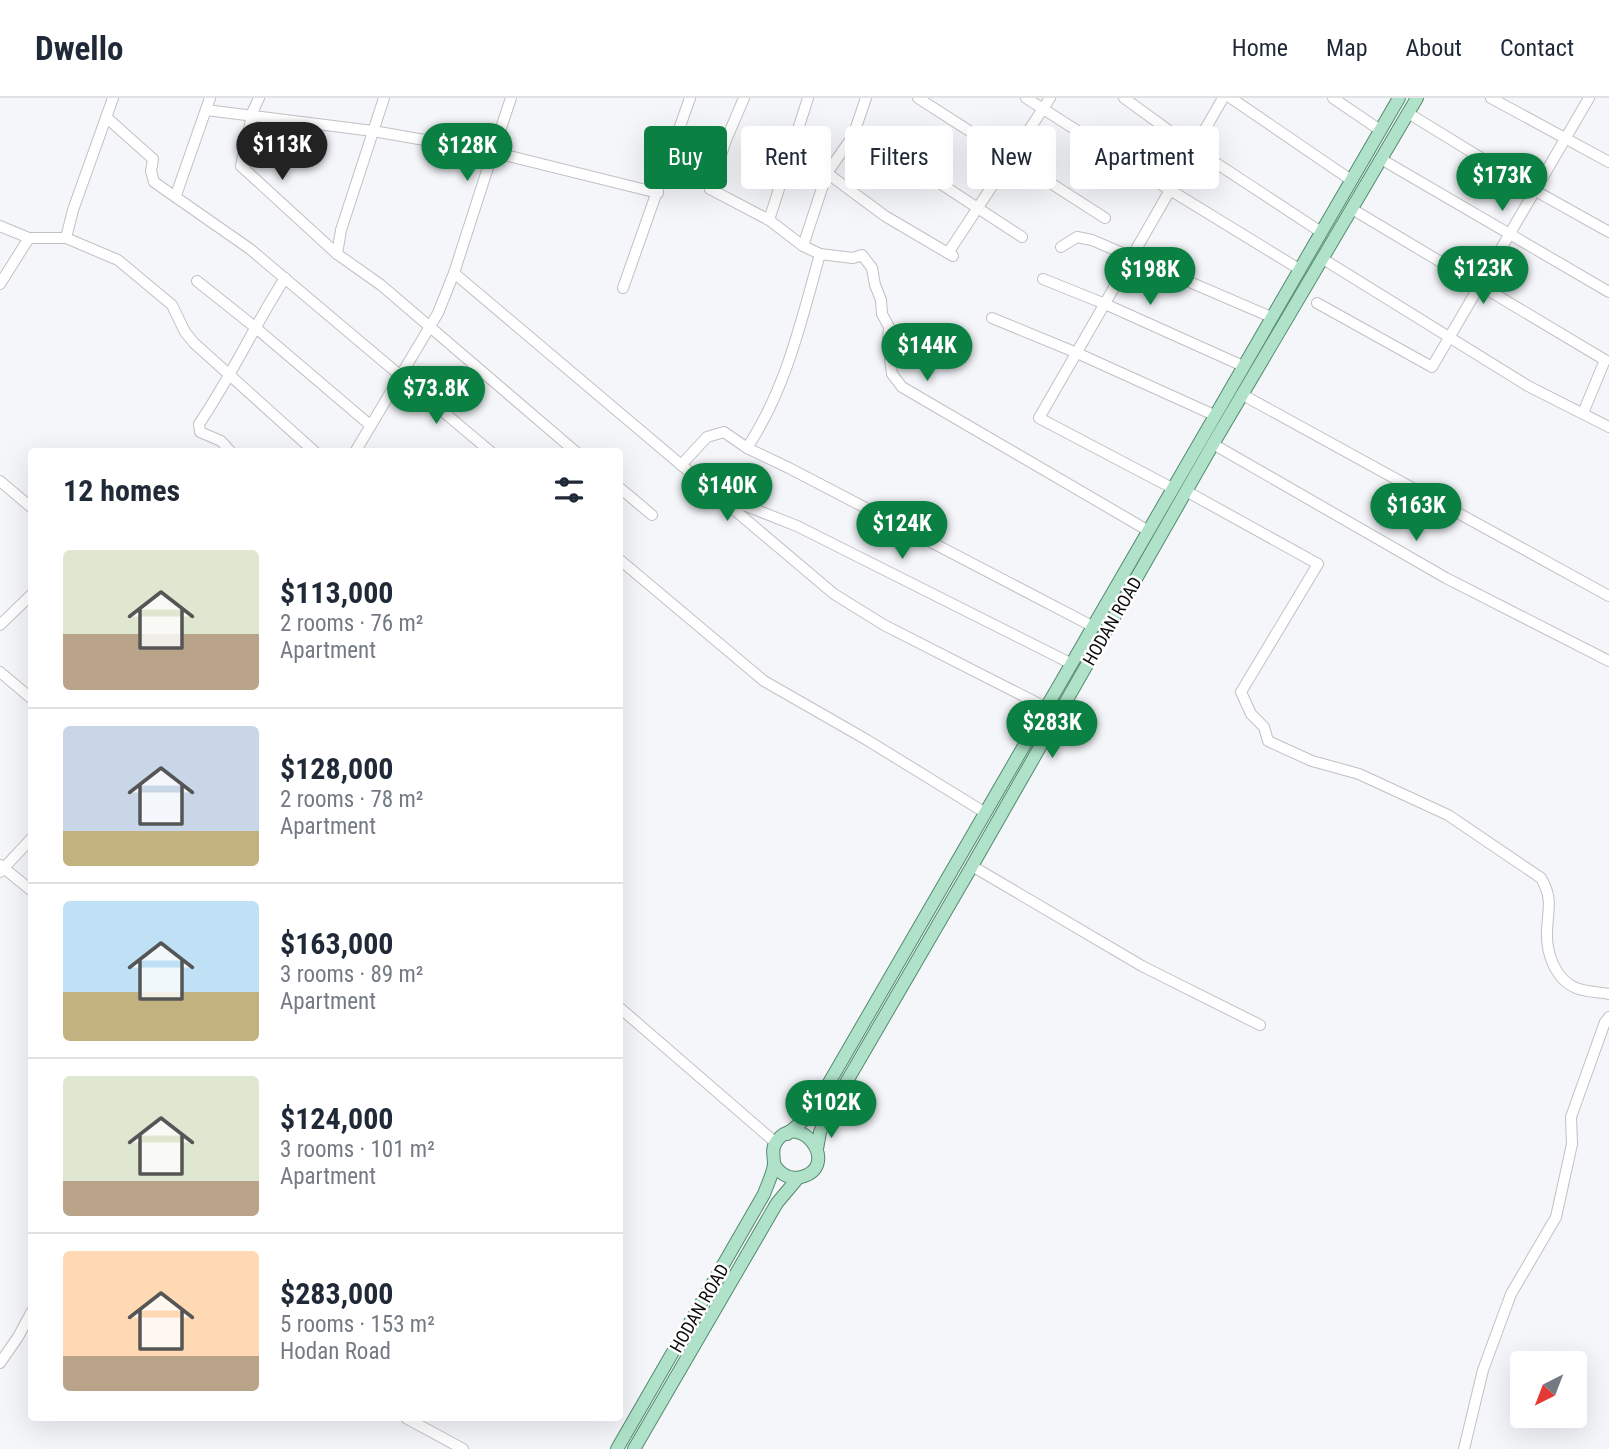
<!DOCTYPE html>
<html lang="en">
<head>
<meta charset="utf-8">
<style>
  body { margin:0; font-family:"Roboto Condensed",sans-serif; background:#f2f2f3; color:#1f2937; height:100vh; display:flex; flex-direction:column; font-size:26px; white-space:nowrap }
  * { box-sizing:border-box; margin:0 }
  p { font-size:23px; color:#747a83 }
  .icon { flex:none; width:38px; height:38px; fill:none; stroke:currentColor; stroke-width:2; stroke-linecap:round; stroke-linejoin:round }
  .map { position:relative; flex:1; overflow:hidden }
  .drawer { position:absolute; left:28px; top:350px; width:595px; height:973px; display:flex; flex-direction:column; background:#fff; border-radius:7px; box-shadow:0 7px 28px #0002 }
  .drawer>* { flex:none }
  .hud { position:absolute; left:644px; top:28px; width:665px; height:63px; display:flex; gap:14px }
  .needle { width:46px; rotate:222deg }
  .controls { position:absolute; left:1510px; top:1253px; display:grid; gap:14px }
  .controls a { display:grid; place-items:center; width:77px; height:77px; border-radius:7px; background:#fff; box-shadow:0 7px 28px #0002; font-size:35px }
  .price { position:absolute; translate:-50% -60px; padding:0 16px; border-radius:24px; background:#0b8043; color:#fff; font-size:23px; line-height:46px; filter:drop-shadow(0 2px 4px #0008) }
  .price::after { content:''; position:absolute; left:50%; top:42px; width:21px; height:16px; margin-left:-10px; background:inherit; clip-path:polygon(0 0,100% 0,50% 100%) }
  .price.current { background:#222; color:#fff }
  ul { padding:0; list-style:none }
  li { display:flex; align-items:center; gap:21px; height:175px; padding:0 35px }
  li+li { border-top:2px solid #e0e1e3 }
  li span { display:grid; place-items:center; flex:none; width:196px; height:140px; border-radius:7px; color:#555 }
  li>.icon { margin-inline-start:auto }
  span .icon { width:84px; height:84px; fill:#fffc; stroke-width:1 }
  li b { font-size:30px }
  h2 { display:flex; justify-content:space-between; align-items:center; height:84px; padding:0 35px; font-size:30px }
  .pill { padding:0 24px; border-radius:7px; background:#fff; box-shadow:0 7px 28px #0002; font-size:24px; line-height:63px }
  .pill.current { background:#0b8043; color:#fff }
  header { display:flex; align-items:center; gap:42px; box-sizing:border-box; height:98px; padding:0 35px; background:#fff; border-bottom:2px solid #e0e1e3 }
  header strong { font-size:33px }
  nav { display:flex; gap:38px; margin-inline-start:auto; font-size:24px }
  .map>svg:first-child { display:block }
</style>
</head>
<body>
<header>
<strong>Dwello</strong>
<nav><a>Home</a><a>Map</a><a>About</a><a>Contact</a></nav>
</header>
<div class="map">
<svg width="1609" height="1351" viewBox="0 0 1609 1351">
  <rect width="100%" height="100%" fill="#f5f6fa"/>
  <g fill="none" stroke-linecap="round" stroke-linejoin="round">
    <defs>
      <g id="minor">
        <path d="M 259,0 L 253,13 L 241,68 L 337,156"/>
        <path d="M 384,0 L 341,132 L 337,156 L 381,187 L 576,354"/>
        <path d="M 511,0 L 493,54 L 658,95"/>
        <path d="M 744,0 L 726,42 L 710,91 L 769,122 L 803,148 L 820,156 L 853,160 L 862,157 L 872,170 L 875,187 L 881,202 L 882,216 L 889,229 L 888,244 L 892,276 L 902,289 L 1147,432"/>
        <path d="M 918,0 L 1105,120"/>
        <path d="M 1026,0 L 1170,92 L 1299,171"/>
        <path d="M 1124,0 L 1193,50 L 1321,134"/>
        <path d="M 1231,0 L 1351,82"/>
        <path d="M 1333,0 L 1380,32"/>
        <path d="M 1491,0 L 1609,64"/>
        <path d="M 206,12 L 373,33 L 493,54 L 454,175 L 438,215 L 355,354"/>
        <path d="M 1408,15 L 1525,87 L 1609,134"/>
        <path d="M 106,19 L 153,61 L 151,73 L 154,84 L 250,151 L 491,354"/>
        <path d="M 853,38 L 866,37 L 1022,139"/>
        <path d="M 1381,61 L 1609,194"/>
        <path d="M 827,75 L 885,118 L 953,158"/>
        <path d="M 176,97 L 210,0"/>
        <path d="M 1352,111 L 1605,262 L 1583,315"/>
        <path d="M 769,122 L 808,0"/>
        <path d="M 0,128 L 29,140 L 66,140 L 118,162 L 172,207 L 185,234 L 194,245 L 315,354"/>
        <path d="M 66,140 L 73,112 L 113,0"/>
        <path d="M 803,148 L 827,75 L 853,38 L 866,0"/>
        <path d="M 1061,149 L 1077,139 L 1092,142 L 1271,219"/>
        <path d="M 948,155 L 1050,0"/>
        <path d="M 1323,161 L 1528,288 L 1609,329"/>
        <path d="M 454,175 L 834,496 L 884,527 L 1045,609"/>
        <path d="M 1043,181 L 1105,206 L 1243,268"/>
        <path d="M 197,183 L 256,230 L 370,327"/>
        <path d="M 0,186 L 29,140"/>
        <path d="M 623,190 L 690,0"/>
        <path d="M 1317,205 L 1432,269 L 1589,0"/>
        <path d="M 992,220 L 1077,255 L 1214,317"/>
        <path d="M 1243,297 L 1609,498"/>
        <path d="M 1213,346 L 1446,480 L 1609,563"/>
        <path d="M 747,350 C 786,291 801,224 820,156"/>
        <path d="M 231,354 L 221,343 L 200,334 L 199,326 C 231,279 254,228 285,180"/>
        <path d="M 681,367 L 707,339 L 724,334 L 747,350 L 789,370 L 1092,528"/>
        <path d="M 0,383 L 32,410"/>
        <path d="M 620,390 L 652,417"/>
        <path d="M 1172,390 L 1039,320 L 1223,0"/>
        <path d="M 1186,393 L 1318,466 L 1241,594 L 1251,616 L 1264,629 L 1268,643 L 1312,663 L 1359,676 L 1448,717 L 1541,780 C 1553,801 1548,810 1547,833 C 1546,855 1555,881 1576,890 C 1586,894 1599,894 1609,896"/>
        <path d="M 726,400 L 797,428 L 1070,565"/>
        <path d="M 620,462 L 764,583 L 867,642 L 984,714"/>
        <path d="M 0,527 L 32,496"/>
        <path d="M 0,574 L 32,601"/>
        <path d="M 0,767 L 32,793"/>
        <path d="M 972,768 L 1142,868 L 1260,927"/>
        <path d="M 0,774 L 32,740"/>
        <path d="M 620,910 L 776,1045"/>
        <path d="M 0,1265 L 18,1239 L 32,1213"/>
        <path d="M 406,1320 L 463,1351"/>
        <path d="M 1464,1351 L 1483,1272 L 1511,1196 L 1556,1119 L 1572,1046 L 1571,1019 L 1605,924 L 1609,919"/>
      </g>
      <g id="major">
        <path d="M 787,1036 L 804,1022 L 815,1009 L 1399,0"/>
        <path d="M 817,1051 L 820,1034 L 829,1014 L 972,768 L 1213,346 L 1417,0"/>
        <path d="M 617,1351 L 764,1096 C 767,1087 774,1074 774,1065 C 774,1057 771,1052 776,1044 C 800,1010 842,1069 801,1079 C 789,1082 780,1076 774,1066"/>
        <path d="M 634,1351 L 777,1105 L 798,1080"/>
      </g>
    </defs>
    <!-- minor casing -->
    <use href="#minor" stroke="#c0c1c5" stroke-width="12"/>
    <!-- major casing -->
    <use href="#major" stroke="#538a6f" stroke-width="14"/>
    <!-- minor -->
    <use href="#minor" stroke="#fff" stroke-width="10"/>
    <!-- major -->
    <use href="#major" stroke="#afe2c8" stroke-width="12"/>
  </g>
  <g text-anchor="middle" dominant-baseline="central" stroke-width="5" stroke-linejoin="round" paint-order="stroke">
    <!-- street labels -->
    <g font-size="18" fill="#0c0c0d" stroke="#fff">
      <text transform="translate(1112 523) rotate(-60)">HODAN ROAD</text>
      <text transform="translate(699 1210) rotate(-60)">HODAN ROAD</text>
    </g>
  </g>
</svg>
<div class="controls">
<a><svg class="needle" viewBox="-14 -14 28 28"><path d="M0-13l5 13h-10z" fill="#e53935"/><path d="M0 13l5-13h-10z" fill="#747a83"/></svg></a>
</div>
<b class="price current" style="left:282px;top:84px">$113K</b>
<b class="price" style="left:467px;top:85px">$128K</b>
<b class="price" style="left:1502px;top:115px">$173K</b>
<b class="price" style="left:1483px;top:208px">$123K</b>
<b class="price" style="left:1150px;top:209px">$198K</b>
<b class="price" style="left:927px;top:285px">$144K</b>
<b class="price" style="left:436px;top:328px">$73.8K</b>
<b class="price" style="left:727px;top:425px">$140K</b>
<b class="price" style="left:1416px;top:445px">$163K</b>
<b class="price" style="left:902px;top:463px">$124K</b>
<b class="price" style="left:1052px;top:662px">$283K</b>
<b class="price" style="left:831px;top:1042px">$102K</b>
<div class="hud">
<a class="pill current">Buy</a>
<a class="pill">Rent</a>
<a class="pill">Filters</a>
<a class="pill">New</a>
<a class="pill">Apartment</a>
</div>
<section class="drawer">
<h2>12 homes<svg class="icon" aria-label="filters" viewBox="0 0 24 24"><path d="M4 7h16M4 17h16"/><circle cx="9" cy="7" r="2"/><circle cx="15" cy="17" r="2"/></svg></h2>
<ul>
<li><span style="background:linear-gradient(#dfe7d0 60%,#b9a48a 0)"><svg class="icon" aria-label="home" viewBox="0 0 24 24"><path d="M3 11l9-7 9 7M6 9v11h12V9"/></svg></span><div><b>$113,000</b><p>2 rooms · 76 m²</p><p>Apartment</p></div></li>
<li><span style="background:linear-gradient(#c9d6e8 75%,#c2b280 0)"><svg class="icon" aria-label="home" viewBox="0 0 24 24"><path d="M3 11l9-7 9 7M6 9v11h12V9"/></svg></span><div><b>$128,000</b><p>2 rooms · 78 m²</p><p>Apartment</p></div></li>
<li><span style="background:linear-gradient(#bfe0f5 65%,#c2b280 0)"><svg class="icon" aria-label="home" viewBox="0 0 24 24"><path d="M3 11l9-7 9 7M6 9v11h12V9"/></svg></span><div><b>$163,000</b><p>3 rooms · 89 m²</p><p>Apartment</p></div></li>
<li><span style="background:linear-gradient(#dfe7d0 75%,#b9a48a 0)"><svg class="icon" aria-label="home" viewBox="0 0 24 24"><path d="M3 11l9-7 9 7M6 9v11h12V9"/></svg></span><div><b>$124,000</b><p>3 rooms · 101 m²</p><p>Apartment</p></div></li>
<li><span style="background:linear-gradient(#ffd9b3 75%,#b9a48a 0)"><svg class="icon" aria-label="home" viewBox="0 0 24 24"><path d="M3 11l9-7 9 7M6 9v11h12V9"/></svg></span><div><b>$283,000</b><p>5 rooms · 153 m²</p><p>Hodan Road</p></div></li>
</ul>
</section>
</div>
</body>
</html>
